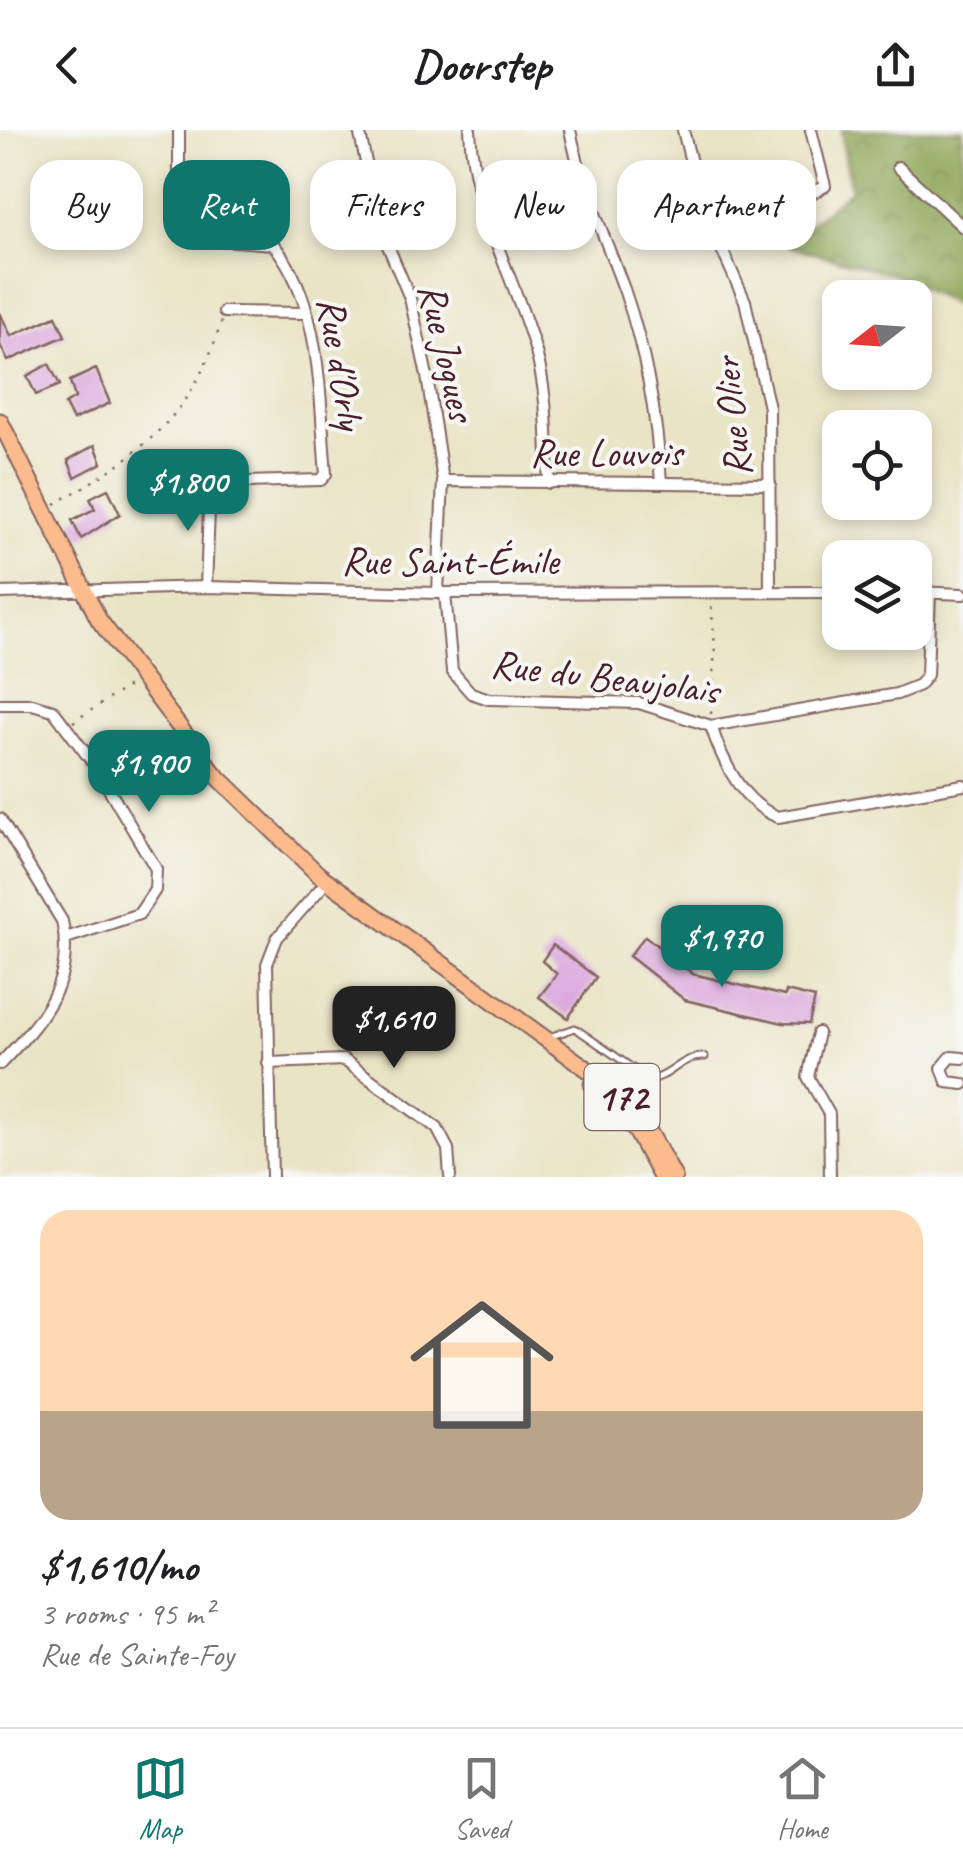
<!DOCTYPE html>
<html lang="en">
<head>
<meta charset="utf-8">
<style>
  body { margin:0; font-family:Caveat,sans-serif; background:#f2f2f2; color:#202124; height:100vh; display:flex; flex-direction:column; font-size:38px; white-space:nowrap }
  * { box-sizing:border-box; margin:0 }
  p { font-size:32px; color:#757577 }
  .icon { flex:none; width:55px; height:55px; fill:none; stroke:currentColor; stroke-width:2; stroke-linecap:round; stroke-linejoin:round }
  .map { position:relative; height:1047px; overflow:hidden }
  .side { display:flex; flex-direction:column; background:#fff; flex:1 }
  .side>* { flex:none }
  .hud { position:absolute; left:30px; top:30px; width:905px; height:90px; display:flex; gap:20px }
  .needle { width:65px; rotate:253deg }
  .tools { position:absolute; left:822px; top:150px; display:grid; gap:20px }
  .tools a { display:grid; place-items:center; width:110px; height:110px; border-radius:20px; background:#fff; box-shadow:0 5px 15px #0003; font-size:50px }
  .price { position:absolute; translate:-50% -85px; padding:0 22px; border-radius:20px; background:#0f766e; color:#fff; font-size:32px; line-height:65px; filter:drop-shadow(0 2px 5px #0008) }
  .price::after { content:''; position:absolute; left:50%; top:60px; width:30px; height:22px; margin-left:-15px; background:inherit; clip-path:polygon(0 0,100% 0,50% 100%) }
  .price.on { background:#222; color:#fff }
  ul { padding:0; list-style:none }
  li { display:grid; align-content:center; gap:20px; height:530px; padding:0 40px }
  li span { display:grid; place-items:center; height:310px; border-radius:30px; color:#555 }
  li>.icon { margin-inline-start:auto }
  span .icon { width:180px; height:180px; fill:#fffc; stroke-width:1 }
  li b { font-size:42px }
  .tag { padding:0 35px; border-radius:30px; background:#fff; box-shadow:0 5px 15px #0003; font-size:35px; line-height:90px }
  .tag.on { background:#0f766e; color:#fff }
  header { display:flex; justify-content:space-between; align-items:center; height:130px; padding:0 40px; background:#fff; font-size:45px; font-weight:600 }
  .tab-bar { display:flex; justify-content:space-around; align-items:center; height:140px; border-top:2px solid #e0e0e0; background:#fff; font-size:28px; color:#757577 }
  .tab-bar a { display:grid; justify-items:center; gap:5px }
  .tab-bar .on { color:#0f766e }
  .map>svg:first-child { display:block }
</style>
</head>
<body>
<header><svg class="icon" aria-label="back" viewBox="0 0 24 24"><path d="M15 5l-7 7 7 7"/></svg>Doorstep<svg class="icon" aria-label="share" viewBox="0 0 24 24"><path d="M12 15V3M7 8l5-5 5 5M5 13v7h14v-7"/></svg></header>
<div class="map">
<svg width="963" height="1047" viewBox="0 0 963 1047">
  <defs>
    <pattern id="forest-crowns" width="20" height="18" patternUnits="userSpaceOnUse" patternTransform="scale(2.5)"><rect width="20" height="18" fill="#8da657"/><path d="M2 6a3 3 0 1 1 6 0M12 15a3 3 0 1 1 6 0" fill="none" stroke="#758748"/></pattern>
  </defs>
  <rect width="100%" height="100%" fill="#f6f6f2"/>
  <filter id="ink" filterUnits="userSpaceOnUse"><feTurbulence type="fractalNoise" baseFrequency=".01" numOctaves="2"/><feDisplacementMap in="SourceGraphic" scale="20" xChannelSelector="R" yChannelSelector="G"/><feConvolveMatrix kernelMatrix="1 2 1 2 8 2 1 2 1" color-interpolation-filters="sRGB"/></filter>
  <filter id="wash" filterUnits="userSpaceOnUse"><feTurbulence type="fractalNoise" baseFrequency=".0048" numOctaves="4" result="noise"/><feDisplacementMap in="SourceGraphic" scale="40" xChannelSelector="R" yChannelSelector="G"/><feGaussianBlur stdDeviation="2.25" result="paint"/><feColorMatrix in="noise" values="0 0 0 0 0 0 0 0 0 0 0 0 0 0 0 0 0 1.4 0 .05"/><feComposite in="paint" operator="in"/></filter>
  <g filter="url(#wash)">
    <rect width="100%" height="100%" fill="#eae4c6"/>
    <!-- forest -->
    <path fill="url(#forest-crowns)" stroke="#6c6241" stroke-width="2.5" d="M 841,0 L 963,0 L 963,179 L 896,145 L 784,115 L 851,60 Z"/>
    <g id="blocks">
      <!-- building -->
      <g fill="#dba9de">
        <path d="M 0,183 L 11,206 L 56,186 L 65,206 L 8,231 L 0,215 Z"/>
        <path d="M 49,234 L 60,255 L 36,265 L 27,246 Z"/>
        <path d="M 96,239 L 110,273 L 73,290 L 65,274 L 75,268 L 70,251 Z"/>
        <path d="M 95,315 L 102,333 L 75,347 L 68,330 Z"/>
        <path d="M 108,359 L 120,384 L 81,409 L 72,390 L 95,379 L 90,368 Z"/>
        <path d="M 645,806 L 693,844 L 785,866 L 786,861 L 815,868 L 809,894 L 783,893 L 685,870 L 629,826 Z"/>
        <path d="M 553,815 L 596,847 L 568,888 L 539,867 L 557,844 L 542,831 Z"/>
      </g>
    </g>
  </g>
  <g filter="url(#ink)">
    <use href="#blocks" fill-opacity="0" stroke="#826461" stroke-width="2.5"/>
    <g fill="none" stroke-linecap="round" stroke-linejoin="round">
      <defs>
        <path id="lane" d="M 552,906 L 575,898 L 650,950 C 671,947 682,925 705,927"/>
        <g id="street">
          <path d="M 179,0 L 179,92 L 194,108 L 273,114 C 323,174 319,269 326,344 L 321,350 L 210,353 L 206,457"/>
          <path d="M 359,0 L 380,97 L 410,168 L 427,246 L 443,351 L 438,463"/>
          <path d="M 470,0 C 473,80 515,147 536,222 C 548,265 547,309 549,353"/>
          <path d="M 570,0 C 582,59 605,106 625,162 C 646,223 657,288 661,352"/>
          <path d="M 683,0 L 701,73 L 745,171 L 769,278 L 770,461"/>
          <path d="M 898,37 L 963,97"/>
          <path d="M 720,112 L 825,56 L 811,0"/>
          <path d="M 224,182 L 306,183"/>
          <path d="M 443,351 L 770,354"/>
          <path d="M 915,462 L 963,464"/>
          <path d="M 0,463 L 206,457 L 438,463 L 840,462"/>
          <path d="M 445,463 L 452,541 L 471,563 L 489,569 L 639,573 L 711,596 L 897,564 L 919,555 L 927,545 L 930,462"/>
          <path d="M 0,574 L 32,574 L 53,580 L 96,637 L 156,739 L 155,760 L 139,784 L 66,808"/>
          <path d="M 711,596 C 722,630 741,673 778,687 L 963,655"/>
          <path d="M 0,689 L 62,791 C 76,854 41,891 0,934"/>
          <path d="M 818,903 L 808,947 L 829,984 L 830,1047"/>
          <path d="M 963,928 L 951,927 L 942,938 L 947,952 L 963,954"/>
          <path d="M 268,933 L 344,930 L 437,998 L 448,1019 L 450,1047"/>
          <path d="M 272,1047 L 267,834 L 277,808 L 327,751"/>
        </g>
        <g id="primary">
          <path d="M 0,291 L 99,490 L 214,643 L 318,744 L 612,957 L 646,996 L 674,1047"/>
          <path d="M 592,954 L 636,1001 L 661,1047"/>
        </g>
      </defs>
      <!-- lane casing -->
      <use href="#lane" stroke="#826461" stroke-width="9"/>
      <!-- street casing -->
      <use href="#street" stroke="#826461" stroke-width="14"/>
      <!-- primary casing -->
      <use href="#primary" stroke="#826461" stroke-width="19"/>
      <!-- path -->
      <g stroke="#826461" stroke-width="2.5" stroke-dasharray="2.5 8" stroke-linecap="butt">
        <path d="M 55,374 C 140,324 192,289 222,190"/>
        <path d="M 711,584 L 715,516 L 711,473"/>
        <path d="M 73,592 L 130,555"/>
      </g>
      <!-- lane -->
      <use href="#lane" stroke="#fff" stroke-width="5"/>
      <!-- street -->
      <use href="#street" stroke="#fff" stroke-width="10"/>
      <!-- primary -->
      <use href="#primary" stroke="#fbbb8c" stroke-width="15"/>
    </g>
  </g>
  <g text-anchor="middle" dominant-baseline="central" stroke-width="8" stroke-linejoin="round" paint-order="stroke">
    <!-- shield labels -->
    <rect fill="#f6f6f2" stroke="#7e6067" stroke-width="2.5" x="584.5" y="934" width="75" height="66" rx="8"/>
    <g font-size="38" font-weight="bold" fill="#4a1f2b">
      <text x="622" y="967">172</text>
    </g>
    <!-- street labels -->
    <g font-size="40" fill="#4a1f2b" stroke="#f6f6f2">
      <text transform="translate(447 222) rotate(77)">Rue Jogues</text>
      <text transform="translate(341 233) rotate(81)">Rue d'Orly</text>
      <text transform="translate(732 287) rotate(-96)">Rue Olier</text>
      <text x="606" y="323">Rue Louvois</text>
      <text x="450" y="431">Rue Saint-Émile</text>
      <text transform="translate(605 547) rotate(7)">Rue du Beaujolais</text>
    </g>
  </g>
</svg>
<div class="tools">
<a><svg class="needle" viewBox="-14 -14 28 28"><path d="M0-13l5 13h-10z" fill="#e53935"/><path d="M0 13l5-13h-10z" fill="#757577"/></svg></a>
<a><svg class="icon" aria-label="locate" viewBox="0 0 24 24"><circle cx="12" cy="12" r="6"/><path d="M12 2v4M12 18v4M2 12h4M18 12h4"/></svg></a>
<a><svg class="icon" aria-label="layers" viewBox="0 0 24 24"><path d="M12 4l9 5-9 5-9-5zM3 14l9 5 9-5"/></svg></a>
</div>
<b class="price" style="left:188px;top:404px">$1,800</b>
<b class="price" style="left:149px;top:685px">$1,900</b>
<b class="price" style="left:722px;top:860px">$1,970</b>
<b class="price on" style="left:394px;top:941px">$1,610</b>
<div class="hud">
<a class="tag">Buy</a>
<a class="tag on">Rent</a>
<a class="tag">Filters</a>
<a class="tag">New</a>
<a class="tag">Apartment</a>
</div>
</div>
<section class="side">
<ul>
<li><span style="background:linear-gradient(#ffd9b3 65%,#b9a48a 0)"><svg class="icon" aria-label="home" viewBox="0 0 24 24"><path d="M3 11l9-7 9 7M6 9v11h12V9"/></svg></span><div><b>$1,610/mo</b><p>3 rooms · 95 m²</p><p>Rue de Sainte-Foy</p></div></li>
</ul>
</section>
<nav class="tab-bar">
<a class="on"><svg class="icon" aria-label="map" viewBox="0 0 24 24"><path d="M3 6l6-2 6 2 6-2v14l-6 2-6-2-6 2zM9 4v14M15 6v14"/></svg>Map</a>
<a><svg class="icon" aria-label="saved" viewBox="0 0 24 24"><path d="M7 4h10v16l-5-4-5 4z"/></svg>Saved</a>
<a><svg class="icon" aria-label="home" viewBox="0 0 24 24"><path d="M3 11l9-7 9 7M6 9v11h12V9"/></svg>Home</a>
</nav>
</body>
</html>
